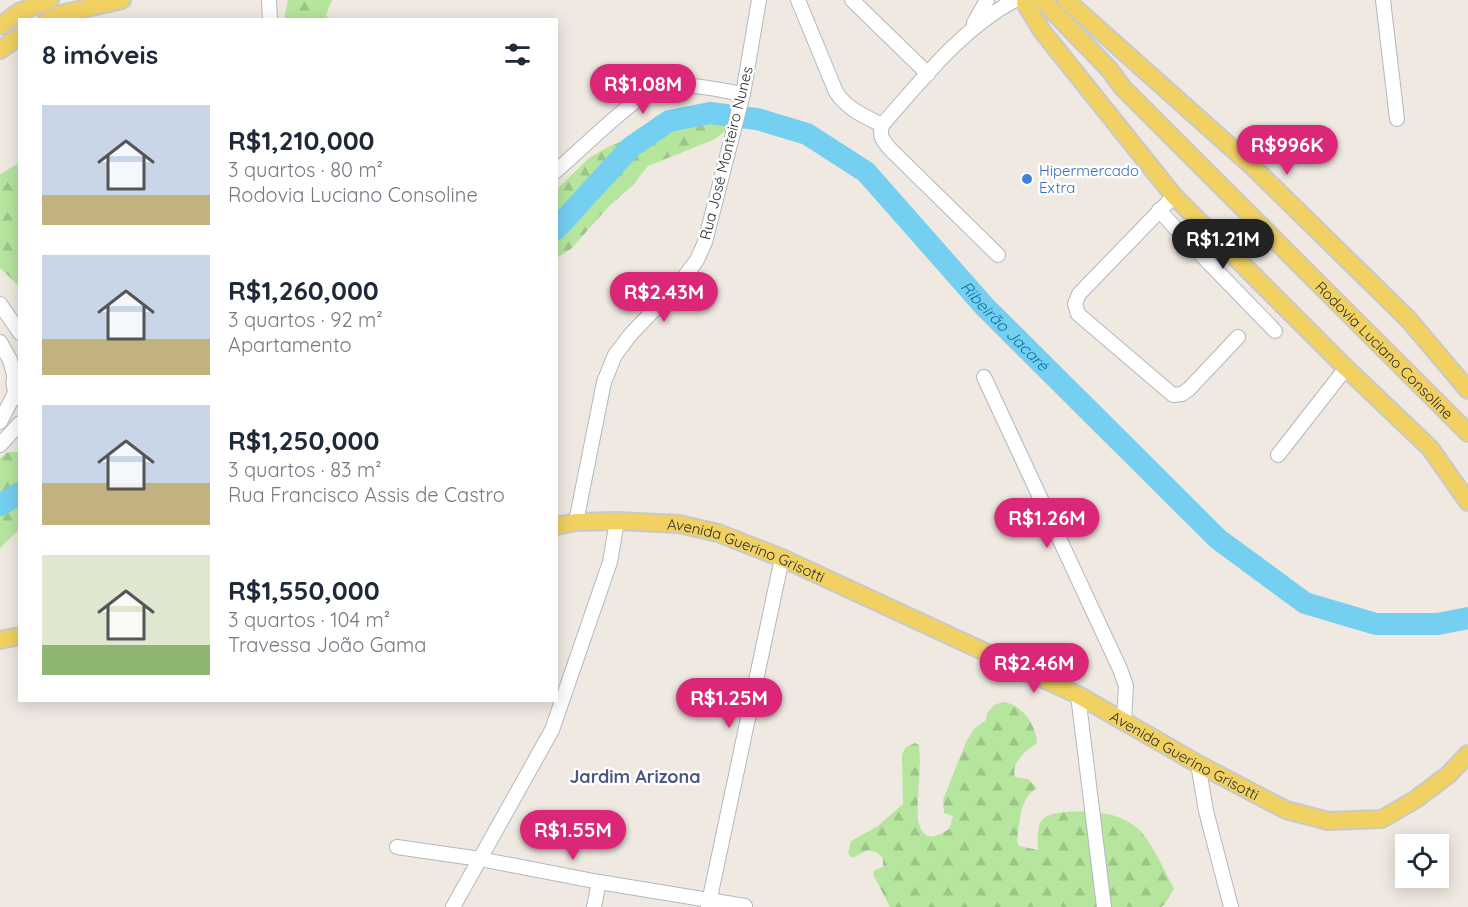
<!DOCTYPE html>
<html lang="pt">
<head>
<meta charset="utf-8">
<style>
  body { margin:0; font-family:Quicksand,sans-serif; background:#f2f2f3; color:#1f2937; height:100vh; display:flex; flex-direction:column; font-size:22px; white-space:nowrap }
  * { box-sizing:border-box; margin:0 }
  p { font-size:20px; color:#747a83 }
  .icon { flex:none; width:33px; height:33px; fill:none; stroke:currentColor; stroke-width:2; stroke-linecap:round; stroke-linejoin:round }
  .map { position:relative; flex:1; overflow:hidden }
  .sheet { position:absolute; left:18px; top:18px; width:540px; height:684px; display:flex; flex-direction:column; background:#fff; border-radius:0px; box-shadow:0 3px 15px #0003 }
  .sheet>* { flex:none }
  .fabs { position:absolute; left:1395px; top:834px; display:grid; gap:12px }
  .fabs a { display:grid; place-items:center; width:54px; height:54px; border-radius:0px; background:#fff; box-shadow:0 3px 15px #0003; font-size:30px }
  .price { position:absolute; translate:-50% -51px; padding:0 14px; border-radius:21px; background:#db2777; color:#fff; font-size:20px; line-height:39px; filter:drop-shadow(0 2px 3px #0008) }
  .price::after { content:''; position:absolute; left:50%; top:36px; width:18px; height:14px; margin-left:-9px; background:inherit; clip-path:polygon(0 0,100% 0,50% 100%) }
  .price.active { background:#222; color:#fff }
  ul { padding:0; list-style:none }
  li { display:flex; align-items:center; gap:18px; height:150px; padding:0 24px }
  li span { display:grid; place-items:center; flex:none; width:168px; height:120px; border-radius:0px; color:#555 }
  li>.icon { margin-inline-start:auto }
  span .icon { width:72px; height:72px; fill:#fffc; stroke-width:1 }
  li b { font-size:26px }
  h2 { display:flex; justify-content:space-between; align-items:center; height:72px; padding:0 24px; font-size:26px }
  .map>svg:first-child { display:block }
</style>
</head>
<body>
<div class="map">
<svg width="1468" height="907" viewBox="0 0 1468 907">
  <defs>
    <pattern id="forest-firs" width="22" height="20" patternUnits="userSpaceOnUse" patternTransform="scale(1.5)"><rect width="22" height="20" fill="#b6e59e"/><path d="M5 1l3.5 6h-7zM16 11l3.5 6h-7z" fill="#9dc588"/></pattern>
  </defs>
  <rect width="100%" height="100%" fill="#efe9e1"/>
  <!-- forest -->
  <g fill="url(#forest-firs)">
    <path d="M 288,0 L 332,0 L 326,15 L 330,19 L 284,19 Z"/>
    <path d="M 710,117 L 723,120 L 728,125 L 724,132 L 713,140 L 648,166 L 632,186 L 609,206 L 572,248 L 557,258 L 557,189 L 589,158 L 606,148 L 676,118 Z"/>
    <path d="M 19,163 L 19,286 L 0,268 L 0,174 Z"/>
    <path d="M 8,452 L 19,452 L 19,530 L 0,548 L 0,458 Z"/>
    <path d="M 1003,702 C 1022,704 1036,725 1037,743 C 1026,751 1011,761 1015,777 L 1028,779 L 1037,788 C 1019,799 1020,821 1017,841 L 1019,846 L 1038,850 C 1038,841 1036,826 1043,819 C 1053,808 1100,811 1115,816 C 1124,819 1136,825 1142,833 C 1153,845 1166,874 1174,889 L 1165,904 L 1161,907 L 890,907 L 873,874 L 875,870 L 883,867 L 883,858 L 876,852 L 868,850 L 852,858 L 848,853 L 851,841 L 878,826 L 903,804 L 902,754 L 906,747 L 915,743 L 919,745 C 922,770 916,795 918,820 C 919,825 922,834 928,836 C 935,838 943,833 949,829 L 953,816 L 944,813 L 943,800 L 966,742 L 974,729 L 986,720 L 987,713 L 994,705 Z"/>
  </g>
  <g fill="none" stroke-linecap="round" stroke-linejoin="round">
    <!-- river -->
    <g stroke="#75cff0" stroke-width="22">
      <path id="s1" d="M 556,229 L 631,147 L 669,121 L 710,113 L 757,119 L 807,134 L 866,172 L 985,307 L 1218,539 L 1305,603 L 1376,624 L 1438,624 L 1468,618"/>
      <path d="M 0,505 L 20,493"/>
    </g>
    <defs>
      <g id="minor">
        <path d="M 269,0 L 270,20"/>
        <path d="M 798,0 L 836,92 C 847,109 864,116 882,125"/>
        <path d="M 852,0 L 928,74"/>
        <path d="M 1383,0 L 1397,119"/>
        <path d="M 974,23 L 987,0"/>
        <path d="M 556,171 C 579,152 635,94 660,88 C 687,81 717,90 743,94"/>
        <path d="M 1174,196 L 1079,294 L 1075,304 L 1078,314 L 1173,395 L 1182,394 L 1189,389 L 1238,337"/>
        <path d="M 1159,210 L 1178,231 L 1275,331"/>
        <path d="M 998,255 L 891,150 C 883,141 879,137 882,125 C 922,80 961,29 1015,0"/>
        <path d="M 0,304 L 20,333"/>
        <path d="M 0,342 L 10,360 L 14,375"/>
        <path d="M 18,369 C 11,380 12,389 20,399"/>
        <path d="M 984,377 L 1120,669 L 1126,686 L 1124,720"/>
        <path d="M 0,422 L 15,393"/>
        <path d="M 0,445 L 20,423"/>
        <path d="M 1278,455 L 1346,368"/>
        <path d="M 576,522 L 604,382 L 615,355 L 631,334 L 679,284 L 697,260 L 705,242 L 743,94 L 759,0"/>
        <path d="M 1078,695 L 1104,907"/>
        <path d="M 1198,764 L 1206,811 L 1231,907"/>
        <path d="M 397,847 L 480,859 L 599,882 L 745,906"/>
        <path d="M 453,907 L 552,730 L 610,562 L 617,521"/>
        <path d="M 594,907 L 599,882"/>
        <path d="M 708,907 L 782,558"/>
      </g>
      <g id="major">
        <path id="s2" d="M 1042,0 L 1109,69 L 1123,88 L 1468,433"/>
        <path d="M 1066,0 L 1252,166 L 1409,320 L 1468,390"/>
        <path d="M 1025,3 L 1042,31 L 1174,196 L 1346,368 L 1430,448 L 1468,502"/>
        <path d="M 47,20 L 61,14 L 122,0"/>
        <path d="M 0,26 L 19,12 L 50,0"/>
        <path d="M 0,50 L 20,36"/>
        <path id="s3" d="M 556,526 L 576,522 L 617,521 L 679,524 L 718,533 L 782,558 L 1078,695 L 1198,764 L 1286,810 L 1328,821 L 1382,819 L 1416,799 L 1448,775 L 1468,754"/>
        <path d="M 0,640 L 20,636"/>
      </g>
    </defs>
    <!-- minor casing -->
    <use href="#minor" stroke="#b4b7c1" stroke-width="16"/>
    <!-- major casing -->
    <use href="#major" stroke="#c9c9c9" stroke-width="20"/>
    <!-- minor -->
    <use href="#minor" stroke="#fff" stroke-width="14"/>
    <!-- major -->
    <use href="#major" stroke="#f2d163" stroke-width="16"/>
  </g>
  <!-- markers -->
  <circle fill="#3f7fe0" stroke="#fff" stroke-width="2" cx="1027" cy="179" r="6"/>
  <g text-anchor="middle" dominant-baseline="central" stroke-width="5" stroke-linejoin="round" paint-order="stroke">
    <!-- street labels -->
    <g font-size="15" fill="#2e2e2e" stroke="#fff">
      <text transform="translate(726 153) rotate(-76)">Rua José Monteiro Nunes</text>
      <text stroke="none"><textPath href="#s2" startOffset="490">Rodovia Luciano Consoline</textPath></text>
      <text stroke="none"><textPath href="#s3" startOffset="195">Avenida Guerino Grisotti</textPath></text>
      <text stroke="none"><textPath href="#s3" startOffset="681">Avenida Guerino Grisotti</textPath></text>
    </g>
    <!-- shop labels -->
    <g font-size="15" fill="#366cbe" stroke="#fff" text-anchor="start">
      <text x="1039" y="170">Hipermercado<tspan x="1039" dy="17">Extra</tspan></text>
    </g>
    <!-- water labels -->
    <g font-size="16" font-style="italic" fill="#0d6fa3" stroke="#fff">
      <text stroke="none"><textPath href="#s1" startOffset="576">Ribeirão Jacaré</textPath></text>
    </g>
    <!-- quarter labels -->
    <g font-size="18" font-weight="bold" fill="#4d5680" stroke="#fff">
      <text x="635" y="776">Jardim Arizona</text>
    </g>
  </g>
</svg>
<div class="fabs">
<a><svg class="icon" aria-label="locate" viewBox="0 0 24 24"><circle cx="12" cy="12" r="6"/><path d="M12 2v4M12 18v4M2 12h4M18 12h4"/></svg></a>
</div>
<b class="price" style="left:643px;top:115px">R$1.08M</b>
<b class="price" style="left:1287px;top:176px">R$996K</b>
<b class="price active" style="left:1223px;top:270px">R$1.21M</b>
<b class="price" style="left:664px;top:323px">R$2.43M</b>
<b class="price" style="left:1047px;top:549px">R$1.26M</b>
<b class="price" style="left:1034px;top:694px">R$2.46M</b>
<b class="price" style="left:729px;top:729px">R$1.25M</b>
<b class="price" style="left:573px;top:861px">R$1.55M</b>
<section class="sheet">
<h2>8 imóveis<svg class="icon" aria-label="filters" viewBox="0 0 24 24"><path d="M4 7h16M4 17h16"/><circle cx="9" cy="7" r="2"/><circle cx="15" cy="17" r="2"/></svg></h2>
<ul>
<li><span style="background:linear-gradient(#c9d6e8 75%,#c2b280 0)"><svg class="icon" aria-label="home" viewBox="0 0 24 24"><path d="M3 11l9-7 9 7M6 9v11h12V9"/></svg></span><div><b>R$1,210,000</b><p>3 quartos · 80 m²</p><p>Rodovia Luciano Consoline</p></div></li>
<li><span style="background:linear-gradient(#c9d6e8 70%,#c2b280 0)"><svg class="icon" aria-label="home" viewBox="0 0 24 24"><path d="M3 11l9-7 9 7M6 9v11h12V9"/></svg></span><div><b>R$1,260,000</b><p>3 quartos · 92 m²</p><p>Apartamento</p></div></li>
<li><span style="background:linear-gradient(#c9d6e8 65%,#c2b280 0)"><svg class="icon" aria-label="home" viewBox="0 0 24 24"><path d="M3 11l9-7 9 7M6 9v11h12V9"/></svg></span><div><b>R$1,250,000</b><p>3 quartos · 83 m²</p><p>Rua Francisco Assis de Castro</p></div></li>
<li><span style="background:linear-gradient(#dfe7d0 75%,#8fb573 0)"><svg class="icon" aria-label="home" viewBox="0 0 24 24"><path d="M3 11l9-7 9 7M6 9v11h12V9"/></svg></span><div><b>R$1,550,000</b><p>3 quartos · 104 m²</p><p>Travessa João Gama</p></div></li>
</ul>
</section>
</div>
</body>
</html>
